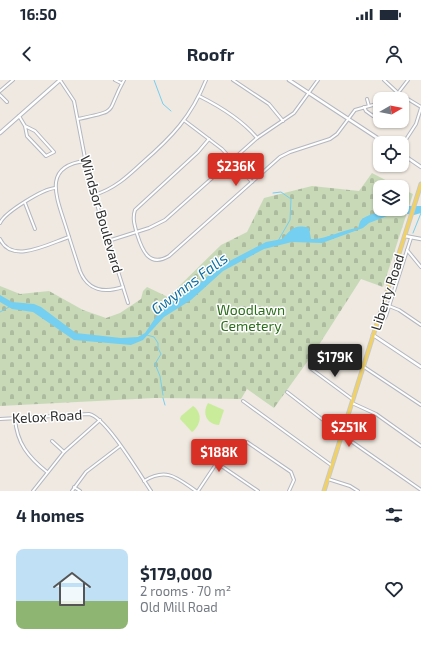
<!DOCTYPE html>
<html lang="en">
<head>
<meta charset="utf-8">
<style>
  body { margin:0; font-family:"Exo 2",sans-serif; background:#f6f6f7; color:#1f2937; height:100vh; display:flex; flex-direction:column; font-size:15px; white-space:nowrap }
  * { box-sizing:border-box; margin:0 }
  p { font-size:13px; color:#747a83 }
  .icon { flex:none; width:22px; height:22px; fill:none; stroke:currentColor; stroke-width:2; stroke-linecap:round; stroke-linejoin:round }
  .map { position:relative; height:411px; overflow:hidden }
  .details { display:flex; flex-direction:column; background:#fff; flex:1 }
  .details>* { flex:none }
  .needle { width:26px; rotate:81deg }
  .buttons { position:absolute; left:373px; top:12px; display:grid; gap:8px }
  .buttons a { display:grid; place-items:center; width:36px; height:36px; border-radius:8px; background:#fff; box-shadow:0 1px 3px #0004; font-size:20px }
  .price { position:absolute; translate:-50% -34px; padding:0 9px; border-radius:4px; background:#d93025; color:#fff; font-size:13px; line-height:26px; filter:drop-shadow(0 1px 2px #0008) }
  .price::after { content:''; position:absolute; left:50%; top:24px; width:12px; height:9px; margin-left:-6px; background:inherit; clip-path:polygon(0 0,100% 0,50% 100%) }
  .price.selected { background:#222; color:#fff }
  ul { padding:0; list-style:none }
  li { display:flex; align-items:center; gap:12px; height:100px; padding:0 16px }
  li+li { border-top:1px solid #e0e1e3 }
  li span { display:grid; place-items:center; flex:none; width:112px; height:80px; border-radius:8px; color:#555 }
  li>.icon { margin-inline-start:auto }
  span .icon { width:48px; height:48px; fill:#fffc; stroke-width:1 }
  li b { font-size:17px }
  h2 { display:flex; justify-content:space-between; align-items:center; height:48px; padding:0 16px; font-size:17px }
  .status { display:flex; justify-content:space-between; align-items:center; height:28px; padding:0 20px; background:#fff; direction:ltr }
  .status svg { height:11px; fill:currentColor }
  header { display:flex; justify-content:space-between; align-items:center; height:52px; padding:0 16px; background:#fff; font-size:18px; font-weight:700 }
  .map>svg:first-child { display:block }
</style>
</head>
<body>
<div class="status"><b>16:50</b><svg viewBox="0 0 49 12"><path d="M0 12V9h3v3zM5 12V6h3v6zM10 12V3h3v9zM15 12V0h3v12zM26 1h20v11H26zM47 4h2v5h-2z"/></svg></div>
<header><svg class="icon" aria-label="back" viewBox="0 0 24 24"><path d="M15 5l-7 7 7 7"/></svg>Roofr<svg class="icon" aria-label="person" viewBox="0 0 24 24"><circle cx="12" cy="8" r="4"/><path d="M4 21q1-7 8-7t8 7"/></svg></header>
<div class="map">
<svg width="421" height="411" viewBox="0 0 421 411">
  <defs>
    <pattern id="cemetery-stones" width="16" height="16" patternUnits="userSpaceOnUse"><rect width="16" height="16" fill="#c8d9b8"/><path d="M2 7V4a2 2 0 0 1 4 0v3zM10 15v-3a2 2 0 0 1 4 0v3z" fill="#acbb9e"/></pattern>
  </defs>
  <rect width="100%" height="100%" fill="#efe9e1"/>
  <!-- cemetery -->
  <path fill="url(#cemetery-stones)" d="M 372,93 L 399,107 L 380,107 L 380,129 L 402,129 L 402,109 L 413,114 L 383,207 L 361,199 L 315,271 L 274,328 L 247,309 L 241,319 L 155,318 L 0,326 L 0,206 L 20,214 L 49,211 L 83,230 L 106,238 L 120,233 L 141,219 L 143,211 L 147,207 L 168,217 L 221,165 L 247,152 L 264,118 L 312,106 L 359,111 Z"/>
  <!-- pitch -->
  <g fill="#c9ec9a">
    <path d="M 208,323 L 224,330 L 219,345 C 206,344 202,333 208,323 Z"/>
    <path d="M 193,326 C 203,333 201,345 192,352 L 180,339 L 181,336 Z"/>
  </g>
  <!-- water -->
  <path fill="#75cff0" d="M 402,126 L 421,126 L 421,133 L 414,135 L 402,133 L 387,136 L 369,143 L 363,148 L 322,163 L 292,162 L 264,169 L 223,191 L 191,220 L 164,237 L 143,260 L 131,265 L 74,260 L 33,232 L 12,229 L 0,222 L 0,215 L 12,222 L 34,224 L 41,227 L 76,253 L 121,258 L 138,257 L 145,253 L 160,231 L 193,208 L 220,186 L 266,162 L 282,159 C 290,151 294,143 309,148 L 311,159 C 325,160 343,149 358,148 C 359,146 359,144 360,142 C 364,133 393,129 402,129 Z"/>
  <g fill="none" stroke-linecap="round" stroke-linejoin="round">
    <!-- stream -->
    <g stroke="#75cff0" stroke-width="1">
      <path d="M 154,0 L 163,24 L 171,31"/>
      <path d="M 273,113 L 281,112 L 291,119 L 290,140 L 278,161"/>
      <path d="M 413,153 L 421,133"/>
      <path d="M 0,232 L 9,227"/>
      <path d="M 147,255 L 154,257 L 158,263 L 158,268 L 161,274 L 155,284 L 160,296 L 163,315"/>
      <path d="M 163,318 L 165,325"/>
    </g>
    <defs>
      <g id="minor">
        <path d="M 60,0 L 74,21 L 89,99 L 128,223"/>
        <path d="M 115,0 L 121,3"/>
        <path d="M 233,0 L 269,24 L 283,41"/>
        <path d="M 384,0 L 398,13 L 421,27"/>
        <path d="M 0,11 L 13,0"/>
        <path d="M 0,15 L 7,22"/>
        <path d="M 199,16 C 219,26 243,41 257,58"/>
        <path d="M 367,19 L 369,26"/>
        <path d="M 390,19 L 398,13 L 408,0"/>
        <path d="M 364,27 L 366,31 L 373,36 L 378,28 L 377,23"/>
        <path d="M 19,36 L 25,46 L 35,51 L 54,72 L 46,76 L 27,56 L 25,46"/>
        <path d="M 78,39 C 121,30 105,34 124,0"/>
        <path d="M 185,41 L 222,69 L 252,102"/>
        <path d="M 209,59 L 198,72 L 135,130 C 132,139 135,146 137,154 C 142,170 149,188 169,176 L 280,77 L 290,72 L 330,59 L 337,54 L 355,30 L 380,23"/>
        <path d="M 403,64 L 416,44 L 421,28"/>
        <path d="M 85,81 C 43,86 56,116 65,144 C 70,160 75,176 80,191 C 88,211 105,213 123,207"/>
        <path d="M 94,115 C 114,109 127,97 142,83 C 172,57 191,37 206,0"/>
        <path d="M 25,123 L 35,149"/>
        <path d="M 0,143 C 5,132 43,109 55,108"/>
        <path d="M 0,159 C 12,185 50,163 69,157"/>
        <path d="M 108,161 L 149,148 L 165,140 L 257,58 L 294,33 L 318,0"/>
        <path d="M 407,170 L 421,187"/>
        <path d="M 389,226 L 399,230 L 421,245"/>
        <path d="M 379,240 L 384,239 L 386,236 L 411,158"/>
        <path d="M 340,267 L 352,279 L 421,325"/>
        <path d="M 310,288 L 352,319"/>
        <path d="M 287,312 L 345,357 L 421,410"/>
        <path d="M 243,321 L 331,385"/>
        <path d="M 352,323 L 376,334 L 421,366"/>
        <path d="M 0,339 L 89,334 C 106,337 140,395 151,411"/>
        <path d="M 15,339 C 17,363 28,377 47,392"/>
        <path d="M 52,361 L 64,372"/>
        <path d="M 247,362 L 291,392 L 294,400 L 289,411"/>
        <path d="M 217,383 L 258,411"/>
        <path d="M 328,399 L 350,406 L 358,411"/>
        <path d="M 144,401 C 167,387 177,398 196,411"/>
        <path d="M 74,407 L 80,411"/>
        <path d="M 33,411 L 64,372 L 100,340"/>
        <path d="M 72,411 L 86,392 L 120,366"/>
        <path d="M 198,411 L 228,366"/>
      </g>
      <g id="tertiary">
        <path d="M 289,0 L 385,63"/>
        <path d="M 0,53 L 60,0"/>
        <path d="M 402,74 L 421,87"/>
        <path d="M 405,156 L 421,159"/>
      </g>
      <path id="secondary" d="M 373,255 L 421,287"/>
      <path id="primary" d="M 324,411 L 421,104"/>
    </defs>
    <!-- minor casing -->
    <use href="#minor" stroke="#b4b7c1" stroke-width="4"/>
    <!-- tertiary casing -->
    <use href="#tertiary" stroke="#b4b7c1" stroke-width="4.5"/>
    <!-- secondary casing -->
    <use href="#secondary" stroke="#b4b7c1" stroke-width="4.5"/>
    <!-- primary casing -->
    <use href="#primary" stroke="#c9c9c9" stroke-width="5"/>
    <!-- minor -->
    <use href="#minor" stroke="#fff" stroke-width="2"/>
    <!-- tertiary -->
    <use href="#tertiary" stroke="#fff" stroke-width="2.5"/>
    <!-- secondary -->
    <use href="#secondary" stroke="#fff" stroke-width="2.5"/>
    <!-- primary -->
    <use href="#primary" stroke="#f2d163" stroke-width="3"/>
  </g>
  <g text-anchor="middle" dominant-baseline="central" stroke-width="3" stroke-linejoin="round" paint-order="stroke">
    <!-- street labels -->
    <g font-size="14" fill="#2e2e2e" stroke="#fff">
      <text transform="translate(102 134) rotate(74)">Windsor Boulevard</text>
      <text transform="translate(387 212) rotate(-72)">Liberty Road</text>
      <text transform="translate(47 336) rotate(-3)">Kelox Road</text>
    </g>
    <!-- park labels -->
    <g font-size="14" fill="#2c6e1b" stroke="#fff">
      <text x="251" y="229">Woodlawn<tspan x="251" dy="16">Cemetery</tspan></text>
    </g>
    <!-- water labels -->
    <g font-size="15" font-style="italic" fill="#0d6fa3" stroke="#fff">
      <text transform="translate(189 203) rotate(-37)">Gwynns Falls</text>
    </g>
  </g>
</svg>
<div class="buttons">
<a><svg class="needle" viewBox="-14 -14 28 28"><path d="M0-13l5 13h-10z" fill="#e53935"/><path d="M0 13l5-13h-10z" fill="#747a83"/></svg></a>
<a><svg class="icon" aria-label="locate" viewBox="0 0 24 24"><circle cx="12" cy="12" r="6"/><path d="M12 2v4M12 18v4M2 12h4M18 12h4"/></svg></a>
<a><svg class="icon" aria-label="layers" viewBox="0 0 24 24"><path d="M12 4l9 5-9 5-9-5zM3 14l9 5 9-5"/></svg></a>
</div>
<b class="price" style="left:236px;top:107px">$236K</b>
<b class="price selected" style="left:335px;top:298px">$179K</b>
<b class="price" style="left:349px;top:368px">$251K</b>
<b class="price" style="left:219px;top:393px">$188K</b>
</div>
<section class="details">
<h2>4 homes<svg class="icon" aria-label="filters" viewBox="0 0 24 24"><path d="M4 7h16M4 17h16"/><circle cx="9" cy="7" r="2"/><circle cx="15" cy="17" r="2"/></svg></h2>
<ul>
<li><span style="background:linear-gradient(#bfe0f5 65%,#8fb573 0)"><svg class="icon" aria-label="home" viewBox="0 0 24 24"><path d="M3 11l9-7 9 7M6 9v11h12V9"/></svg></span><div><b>$179,000</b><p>2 rooms · 70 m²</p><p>Old Mill Road</p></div><svg class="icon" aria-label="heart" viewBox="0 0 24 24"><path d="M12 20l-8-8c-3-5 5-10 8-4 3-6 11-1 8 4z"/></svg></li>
</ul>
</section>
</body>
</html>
